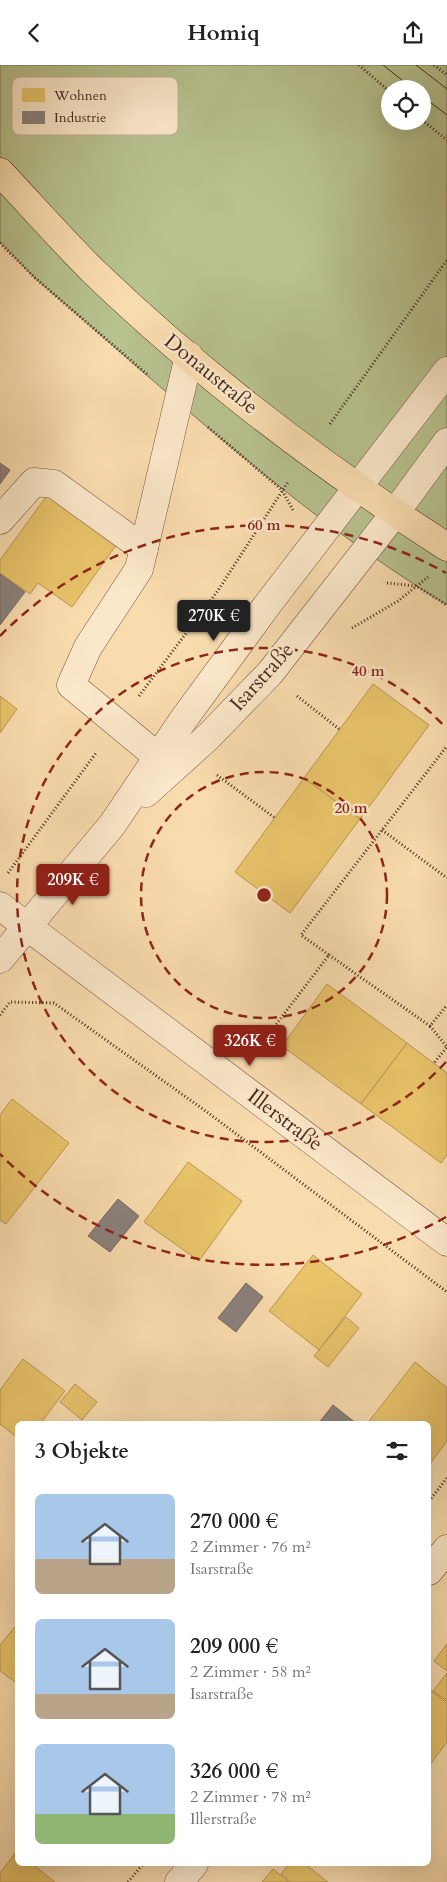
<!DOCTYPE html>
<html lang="de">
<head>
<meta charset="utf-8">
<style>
  body { margin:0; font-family:Cardo,serif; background:#f2f2f2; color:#222; height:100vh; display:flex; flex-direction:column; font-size:19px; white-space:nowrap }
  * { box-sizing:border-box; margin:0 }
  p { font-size:16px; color:#767676 }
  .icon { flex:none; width:28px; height:28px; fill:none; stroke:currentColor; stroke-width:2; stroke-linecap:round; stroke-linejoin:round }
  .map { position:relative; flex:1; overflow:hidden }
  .drawer { position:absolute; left:15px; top:1356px; width:416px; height:445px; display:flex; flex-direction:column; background:#fff; border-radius:8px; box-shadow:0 5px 20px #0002 }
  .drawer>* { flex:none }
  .fabs { position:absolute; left:381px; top:15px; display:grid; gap:10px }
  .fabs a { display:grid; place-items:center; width:50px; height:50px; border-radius:50%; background:#fff; box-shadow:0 5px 20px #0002; font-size:25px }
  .price { position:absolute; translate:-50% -42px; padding:0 11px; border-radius:5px; background:#8f2418; color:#fff; font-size:16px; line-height:32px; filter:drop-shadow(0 1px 2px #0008) }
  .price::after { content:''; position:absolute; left:50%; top:30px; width:15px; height:11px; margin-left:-8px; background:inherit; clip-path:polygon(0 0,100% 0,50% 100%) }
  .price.current { background:#222; color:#fff }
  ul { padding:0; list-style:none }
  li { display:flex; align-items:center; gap:15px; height:125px; padding:0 20px }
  li span { display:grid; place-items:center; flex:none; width:140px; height:100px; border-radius:8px; color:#555 }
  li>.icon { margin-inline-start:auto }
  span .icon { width:60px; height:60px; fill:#fffc; stroke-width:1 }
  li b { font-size:21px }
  h2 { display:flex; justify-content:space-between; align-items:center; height:60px; padding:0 20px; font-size:21px }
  header { display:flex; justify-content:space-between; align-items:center; height:65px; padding:0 20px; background:#fff; font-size:22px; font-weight:800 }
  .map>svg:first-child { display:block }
</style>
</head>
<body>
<header><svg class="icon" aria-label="back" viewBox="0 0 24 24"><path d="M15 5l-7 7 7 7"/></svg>Homiq<svg class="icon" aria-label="share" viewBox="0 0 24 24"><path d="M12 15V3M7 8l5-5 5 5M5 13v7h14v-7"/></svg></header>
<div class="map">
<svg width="447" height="1817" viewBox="0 0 447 1817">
  <rect width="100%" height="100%" fill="#f9dcae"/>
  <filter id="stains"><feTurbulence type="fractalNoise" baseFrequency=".004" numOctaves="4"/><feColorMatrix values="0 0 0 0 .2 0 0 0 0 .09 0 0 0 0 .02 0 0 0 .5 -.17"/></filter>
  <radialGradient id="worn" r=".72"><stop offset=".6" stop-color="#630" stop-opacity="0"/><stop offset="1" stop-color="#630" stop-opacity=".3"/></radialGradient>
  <!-- green -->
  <path fill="#b7c28f" stroke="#7e7656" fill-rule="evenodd" d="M 0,0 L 447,0 L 447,540 C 297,449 168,327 35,213 L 0,177 ZM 390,24 L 422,24 L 422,56 L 390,56 Z"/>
  <!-- homes -->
  <g fill="#e9c46a" stroke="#b89653">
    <path d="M 48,429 L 117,479 L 72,542 L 38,518 L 30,529 L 0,508 L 0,495 Z"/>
    <path d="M 373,619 L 429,660 L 360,754 L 304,713 Z"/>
    <path d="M 0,631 L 17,644 L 0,668 Z"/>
    <path d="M 304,713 L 360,754 L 290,848 L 235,807 Z"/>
    <path d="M 327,919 L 407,978 L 361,1039 L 282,981 Z"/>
    <path d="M 407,978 L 447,1008 L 447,1090 L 441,1098 L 361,1039 Z"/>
    <path d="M 12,1034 L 69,1078 L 6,1159 L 0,1155 L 0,1050 Z"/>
    <path d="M 188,1097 L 242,1136 L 199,1196 L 144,1157 Z"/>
    <path d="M 313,1190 L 362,1229 L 319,1285 L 269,1246 Z"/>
    <path d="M 346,1252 L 359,1263 L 328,1302 L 314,1291 Z"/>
    <path d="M 23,1294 L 65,1326 L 40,1359 L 18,1359 L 18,1373 L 0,1359 L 0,1325 Z"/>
    <path d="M 415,1297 L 447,1323 L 447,1376 L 429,1400 L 429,1359 L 367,1359 Z"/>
    <path d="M 75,1319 L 97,1337 L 82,1355 L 60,1337 Z"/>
    <path d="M 18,1558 L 18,1619 L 0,1606 L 0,1580 Z"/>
    <path d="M 447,1579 L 447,1606 L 434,1596 Z"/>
    <path d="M 447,1608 L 447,1636 L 433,1626 Z"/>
    <path d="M 429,1624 L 447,1638 L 447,1677 L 429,1701 Z"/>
    <path d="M 17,1786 L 18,1799 L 32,1799 L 55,1817 L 0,1817 L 0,1808 Z"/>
    <path d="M 289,1799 L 305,1799 L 328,1817 L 291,1817 L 281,1809 Z"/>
    <path d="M 273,1804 L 289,1817 L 262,1817 Z"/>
  </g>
  <!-- industry -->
  <g fill="#8a817c" stroke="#766760">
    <path d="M 0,398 L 10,405 L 0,419 Z"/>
    <path d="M 0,509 L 25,527 L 0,560 Z"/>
    <path d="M 118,1134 L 139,1151 L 110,1187 L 88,1171 Z"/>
    <path d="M 246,1218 L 263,1232 L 236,1267 L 218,1253 Z"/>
    <path d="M 333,1340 L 357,1359 L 318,1359 Z"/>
  </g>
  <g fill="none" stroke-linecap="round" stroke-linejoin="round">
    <defs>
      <g id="minor">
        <path d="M 0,455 L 34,417 L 54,419 L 144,484"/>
        <path d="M 158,692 L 71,620 L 88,582 L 139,504 L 189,291"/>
        <path d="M 146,728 L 208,672 L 270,608 L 395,448 L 447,377"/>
        <path d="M 0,841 L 447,1177"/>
        <path d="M 0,894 L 112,760 L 183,655 L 268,539 L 447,306"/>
        <path d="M 429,1506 L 447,1484"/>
        <path d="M 179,1817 L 194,1799"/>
      </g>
      <path id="major" d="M 0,107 C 31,140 61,174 93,206 C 201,310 321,401 447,482"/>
    </defs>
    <!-- minor casing -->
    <use href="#minor" stroke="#735642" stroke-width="29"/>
    <!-- major casing -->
    <use href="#major" stroke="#462a1e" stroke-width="29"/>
    <!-- path -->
    <g stroke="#462a1e" stroke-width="3" stroke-dasharray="1 2.5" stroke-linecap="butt">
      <path d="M 359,0 L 390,27"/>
      <path d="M 434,0 L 447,10"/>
      <path d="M 422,55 L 447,75"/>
      <path d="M 0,178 L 35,213 L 149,311"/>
      <path d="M 330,359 L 447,195"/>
      <path d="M 208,362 L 282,425 L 294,447"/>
      <path d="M 387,518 L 416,521 L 447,540"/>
      <path d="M 352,563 L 398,536 L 428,512"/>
      <path d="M 139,631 L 217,527 L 288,417"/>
      <path d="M 297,631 L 339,664"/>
      <path d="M 217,710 L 275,753"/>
      <path d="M 382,765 L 447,813"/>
      <path d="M 8,808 L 96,688"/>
      <path d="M 329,890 L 430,961 L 447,940"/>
      <path d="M 0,950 L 10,937 L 54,938 L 207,1047 L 447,1227"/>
      <path d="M 430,961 L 447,982 L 434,998"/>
      <path d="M 255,987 L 329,890 L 301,870 L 447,681"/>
      <path d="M 429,1436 L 447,1413"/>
      <path d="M 128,1817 L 143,1799"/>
    </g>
    <!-- minor -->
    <use href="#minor" stroke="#fbe8ca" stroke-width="28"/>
    <!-- major -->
    <use href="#major" stroke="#f9dcae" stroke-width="28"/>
    <!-- tram -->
    <g stroke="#462a1e" stroke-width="1">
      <path d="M 383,0 L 413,24"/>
      <path d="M 416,0 L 447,24"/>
      <path d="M 422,31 L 447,50"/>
    </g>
  </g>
  <!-- distance rings -->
  <g fill="none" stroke="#8f2418" stroke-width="2.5" stroke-dasharray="9 6">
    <circle cx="264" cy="830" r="123"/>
    <path d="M446 997A247 247 0 1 1 446 663"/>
    <path d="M446 1152A370 370 0 0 1 0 1089M0 571A370 370 0 0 1 446 508"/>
  </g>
  <g text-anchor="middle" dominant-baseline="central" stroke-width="5" stroke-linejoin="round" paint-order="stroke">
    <!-- street labels -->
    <g font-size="21" fill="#462a1e" stroke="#fbe8ca">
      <text transform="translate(211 309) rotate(39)">Donaustraße</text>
      <text transform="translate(262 612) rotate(-48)">Isarstraße</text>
      <text transform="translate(285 1055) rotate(37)">Illerstraße</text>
    </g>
  </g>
  <!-- legend -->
  <rect x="12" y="12" width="166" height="58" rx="8" fill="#fbe8ca" stroke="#c5af96" stroke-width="1"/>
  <rect x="22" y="23" width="23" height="14" fill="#e9c46a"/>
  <rect x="22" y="46" width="23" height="13" fill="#8a817c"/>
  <g font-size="14" fill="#462a1e">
    <text x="54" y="35">Wohnen</text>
    <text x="54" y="57">Industrie</text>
  </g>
  <circle cx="264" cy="830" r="8" fill="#8f2418" stroke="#fbe8ca" stroke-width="2.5"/>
  <g font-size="15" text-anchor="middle" font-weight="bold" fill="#8f2418" stroke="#fbe8ca" stroke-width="5" stroke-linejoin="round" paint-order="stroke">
    <text x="264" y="465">60 m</text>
    <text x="368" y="611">40 m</text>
    <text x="351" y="748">20 m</text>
  </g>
  <rect width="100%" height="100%" filter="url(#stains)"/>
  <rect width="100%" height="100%" fill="url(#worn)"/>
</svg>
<div class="fabs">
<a><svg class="icon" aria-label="locate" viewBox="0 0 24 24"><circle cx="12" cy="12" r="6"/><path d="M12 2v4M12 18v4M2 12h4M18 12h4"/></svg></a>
</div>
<b class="price current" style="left:214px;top:577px">270K €</b>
<b class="price" style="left:73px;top:841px">209K €</b>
<b class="price" style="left:250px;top:1002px">326K €</b>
<section class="drawer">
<h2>3 Objekte<svg class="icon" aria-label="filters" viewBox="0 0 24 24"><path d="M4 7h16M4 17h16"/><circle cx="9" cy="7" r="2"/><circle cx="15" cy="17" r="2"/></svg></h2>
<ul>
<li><span style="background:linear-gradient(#a9c7e8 65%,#b9a48a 0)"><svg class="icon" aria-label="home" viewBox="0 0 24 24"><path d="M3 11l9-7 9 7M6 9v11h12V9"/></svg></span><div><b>270 000 €</b><p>2 Zimmer · 76 m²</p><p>Isarstraße</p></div></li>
<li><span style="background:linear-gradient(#a9c7e8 75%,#b9a48a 0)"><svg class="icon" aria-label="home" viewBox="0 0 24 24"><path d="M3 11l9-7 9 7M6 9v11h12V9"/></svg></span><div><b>209 000 €</b><p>2 Zimmer · 58 m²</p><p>Isarstraße</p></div></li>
<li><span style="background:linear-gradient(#a9c7e8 70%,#8fb573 0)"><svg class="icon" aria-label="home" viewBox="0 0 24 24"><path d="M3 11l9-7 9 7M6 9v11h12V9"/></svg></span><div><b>326 000 €</b><p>2 Zimmer · 78 m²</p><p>Illerstraße</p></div></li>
</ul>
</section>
</div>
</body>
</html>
